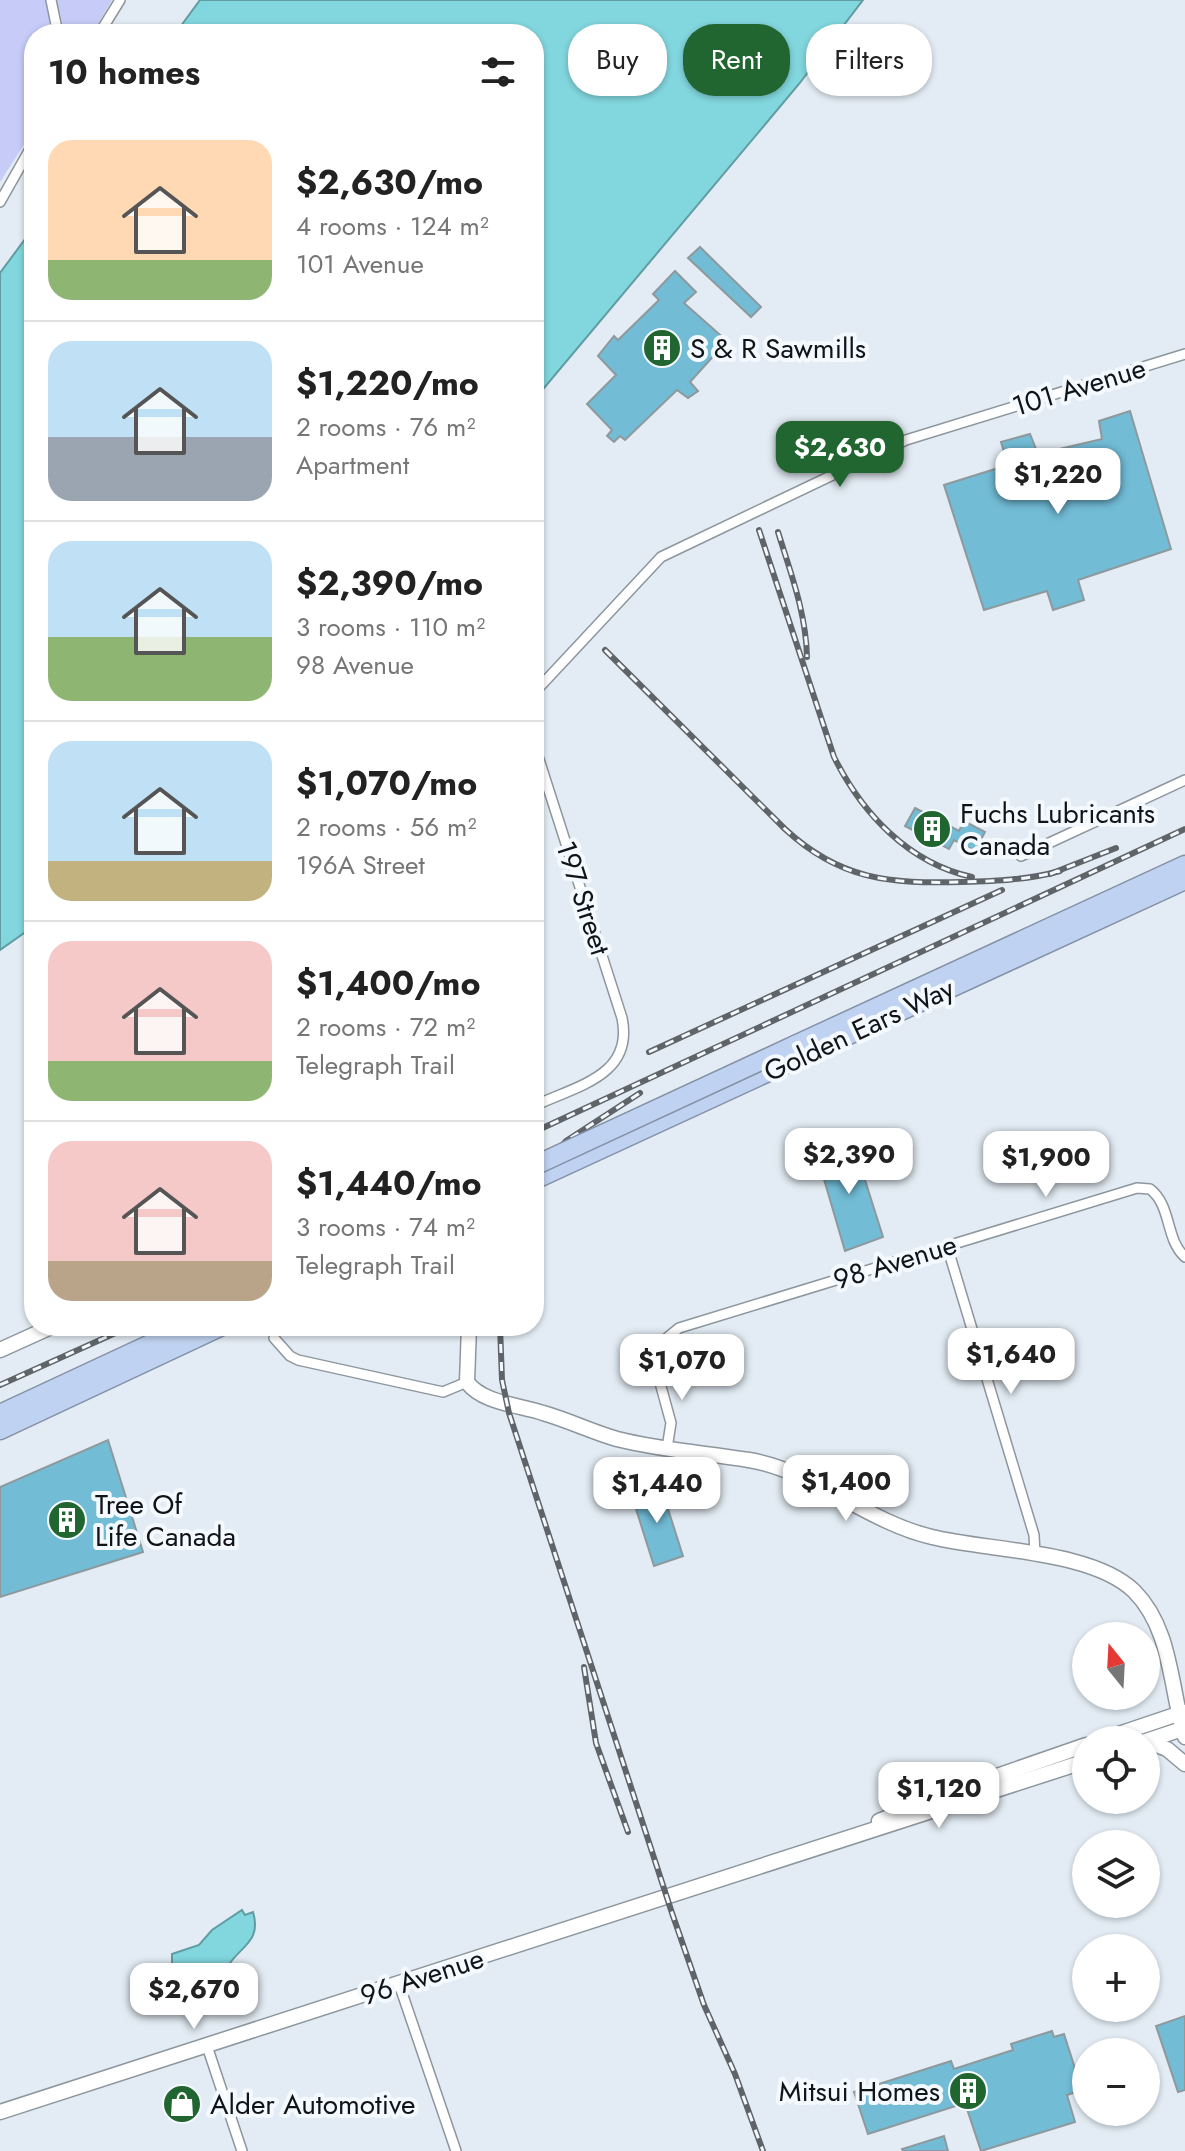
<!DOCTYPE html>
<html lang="en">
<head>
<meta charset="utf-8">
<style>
  body { margin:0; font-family:Jost,sans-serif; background:#f2f2f2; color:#222; height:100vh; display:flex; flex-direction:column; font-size:30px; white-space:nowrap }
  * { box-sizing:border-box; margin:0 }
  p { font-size:26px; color:#767676 }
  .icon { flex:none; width:44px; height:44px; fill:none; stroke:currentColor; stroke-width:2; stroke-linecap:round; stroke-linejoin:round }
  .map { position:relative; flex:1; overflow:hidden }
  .side { position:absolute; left:24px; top:24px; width:520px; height:1312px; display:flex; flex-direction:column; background:#fff; border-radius:32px; box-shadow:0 2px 6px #0004 }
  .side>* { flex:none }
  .hud { position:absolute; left:568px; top:24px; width:496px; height:72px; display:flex; gap:16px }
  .needle { width:52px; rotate:342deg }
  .fabs { position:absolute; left:1072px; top:1622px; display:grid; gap:16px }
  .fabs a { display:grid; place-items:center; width:88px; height:88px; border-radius:50%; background:#fff; box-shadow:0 2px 6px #0004; font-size:40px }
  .price { position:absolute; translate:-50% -68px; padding:0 18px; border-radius:16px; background:#fff; color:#222; font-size:26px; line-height:52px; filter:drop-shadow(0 2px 4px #0008) }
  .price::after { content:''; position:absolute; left:50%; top:48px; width:24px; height:18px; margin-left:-12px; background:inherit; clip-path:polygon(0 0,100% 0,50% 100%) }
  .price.active { background:#216530; color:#fff }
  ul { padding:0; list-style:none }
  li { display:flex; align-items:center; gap:24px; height:200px; padding:0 24px }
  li+li { border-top:2px solid #e0e0e0 }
  li span { display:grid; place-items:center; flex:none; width:224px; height:160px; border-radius:24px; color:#555 }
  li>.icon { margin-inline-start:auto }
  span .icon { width:96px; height:96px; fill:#fffc; stroke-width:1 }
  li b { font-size:34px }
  h2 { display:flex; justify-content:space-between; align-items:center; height:96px; padding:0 24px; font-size:34px }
  .tag { padding:0 28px; border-radius:32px; background:#fff; box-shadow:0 2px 6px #0004; font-size:28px; line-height:72px }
  .tag.active { background:#216530; color:#fff }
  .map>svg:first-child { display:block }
</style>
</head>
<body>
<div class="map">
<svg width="1185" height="2151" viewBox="0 0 1185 2151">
  <rect width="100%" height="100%" fill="#e3ecf4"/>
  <!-- green -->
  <path fill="#c6ccf7" d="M 0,0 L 112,0 L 92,34 L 34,34 L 34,129 L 0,182 Z"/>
  <!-- water -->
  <g fill="#82d6de" stroke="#609ca2" stroke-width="2">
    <path d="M 200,0 L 863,0 L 799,84 L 534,400 L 534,34 L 175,34 Z"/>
    <path d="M 34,227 L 34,926 L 0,950 L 0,273 Z"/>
    <path d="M 242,1910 L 245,1915 L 253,1912 C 262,1942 240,1946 228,1966 C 223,1974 221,1981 214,1988 C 205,1991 181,1998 180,1980 C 180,1976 182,1973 180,1969 L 172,1968 L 172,1954 L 199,1945 L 212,1930 Z"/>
  </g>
  <!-- building -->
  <g fill="#72bcd6" stroke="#8d999d" stroke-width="2">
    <path d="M 700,247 L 761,307 L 751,317 L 688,258 Z"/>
    <path d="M 675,271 L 696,292 L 684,303 L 727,341 L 690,382 L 698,391 L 688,398 L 677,390 L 625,440 L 620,436 L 614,442 L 607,436 L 612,430 L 587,404 L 616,375 L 598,356 L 614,336 L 618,340 L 659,300 L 653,294 Z"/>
    <path d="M 1130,411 L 1171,549 L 1078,580 L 1084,600 L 1053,610 L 1047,591 L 984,610 L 944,485 L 1008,465 L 1001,442 L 1030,434 L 1038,454 L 1102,439 L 1099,421 Z"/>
    <path d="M 915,808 L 959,831 L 964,821 L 985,832 L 975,851 L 954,840 L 949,849 L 905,826 Z"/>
    <path d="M 853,1142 L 883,1237 L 845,1251 L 816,1152 Z"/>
    <path d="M 108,1440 L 143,1552 L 0,1597 L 0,1487 Z"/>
    <path d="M 645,1485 L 647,1491 L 661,1487 L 683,1556 L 654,1566 L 630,1490 Z"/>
    <path d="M 1185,2016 L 1185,2090 L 1178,2092 L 1156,2026 Z"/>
    <path d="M 1052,2031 L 1054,2037 L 1064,2034 L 1082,2090 L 1067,2095 L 1075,2122 L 981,2151 L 965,2103 L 868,2134 L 854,2092 L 951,2061 L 954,2069 L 1013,2050 L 1011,2044 Z"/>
    <path d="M 944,2136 L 948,2151 L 903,2151 L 902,2149 Z"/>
  </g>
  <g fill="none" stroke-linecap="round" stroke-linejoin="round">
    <defs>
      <g id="street">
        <path d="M 51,0 L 58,34"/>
        <path d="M 99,34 L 120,0"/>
        <path d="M 0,202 L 34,142"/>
        <path d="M 534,693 L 661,557 L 906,440 L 1185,354"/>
        <path d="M 534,744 L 622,1018 C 634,1076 576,1086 534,1106"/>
        <path d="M 1021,856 L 1185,780"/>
        <path d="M 947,1246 L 1034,1535 L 1035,1554"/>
        <path d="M 274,1338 L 290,1356 L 298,1360 L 443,1392 L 467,1382"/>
        <path d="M 667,1448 L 671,1423 L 653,1357 L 656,1347 L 679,1328 L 1137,1188 L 1150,1189 C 1172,1206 1165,1239 1185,1257"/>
        <path d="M 399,1984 L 456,2151"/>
        <path d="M 207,2046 L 242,2151"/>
      </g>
      <g id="secondary">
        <path d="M 469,1326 L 467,1382 C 482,1403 519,1405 543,1413 C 568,1420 592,1432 617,1439 C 660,1450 705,1453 749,1460 C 814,1471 867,1522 932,1537 C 988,1551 1092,1550 1134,1591 C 1172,1629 1170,1688 1185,1737"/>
        <path d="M 0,1350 L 53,1326"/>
        <path d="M 1101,1740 L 1184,1712"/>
        <path d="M 1146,1741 L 1167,1749 L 1185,1764"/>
        <path d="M 1146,1741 L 1185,1728"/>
        <path d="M 879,1821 L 948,1793 L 1086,1745"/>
        <path d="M 0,2112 L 1086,1761"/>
      </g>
      <g id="highway">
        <path d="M 795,1045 L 1185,865"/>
        <path d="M 534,1180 L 1185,880"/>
        <path d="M 0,1414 L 189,1326"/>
        <path d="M 0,1430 L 222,1326"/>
      </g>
    </defs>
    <!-- street casing -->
    <use href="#street" stroke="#8d969d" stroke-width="12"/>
    <!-- secondary casing -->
    <use href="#secondary" stroke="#8d969d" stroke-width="17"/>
    <!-- highway casing -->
    <use href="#highway" stroke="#8390a5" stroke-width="21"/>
    <!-- street -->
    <use href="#street" stroke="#fff" stroke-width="9"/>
    <!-- secondary -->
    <use href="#secondary" stroke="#fff" stroke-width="14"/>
    <!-- highway -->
    <use href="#highway" stroke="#c0d2f1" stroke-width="18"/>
    <defs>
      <g id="rail">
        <path d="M 759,530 L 834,757 C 862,813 908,863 972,877"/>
        <path d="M 778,532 C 791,574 806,613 807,657"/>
        <path d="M 605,650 L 785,829 C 840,880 890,884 962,882 C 996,881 1027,880 1060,871"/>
        <path d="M 1050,874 L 1116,848"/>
        <path d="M 649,1052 L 1002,890"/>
        <path d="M 534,1132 L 1185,829"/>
        <path d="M 534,1177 L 566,1141 L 640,1093"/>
        <path d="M 500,1326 L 502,1380 L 509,1413 L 672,1913 L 704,2005 L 735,2074 L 763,2151"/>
        <path d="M 0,1385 L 131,1326"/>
        <path d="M 584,1667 L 596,1743 L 628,1832"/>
      </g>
    </defs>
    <!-- rail casing -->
    <use href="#rail" stroke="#5f6469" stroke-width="6"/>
    <!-- rail -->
    <use href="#rail" stroke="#f3f9fe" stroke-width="3" stroke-dasharray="9" stroke-linecap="butt"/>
    <defs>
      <path id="highway-bridge" d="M 534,1166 L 795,1045"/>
    </defs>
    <!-- highway-bridge casing -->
    <use href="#highway-bridge" stroke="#8390a5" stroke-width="21" stroke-linecap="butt"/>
    <!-- highway-bridge -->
    <use href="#highway-bridge" stroke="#c0d2f1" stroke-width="18"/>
  </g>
  <!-- icons -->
  <defs>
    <symbol id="building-disc" viewBox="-11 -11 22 22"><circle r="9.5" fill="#216530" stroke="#f3f9fe"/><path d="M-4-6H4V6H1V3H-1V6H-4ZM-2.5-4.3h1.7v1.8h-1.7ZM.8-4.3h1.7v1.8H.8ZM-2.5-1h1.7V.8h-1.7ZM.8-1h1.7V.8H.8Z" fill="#fff"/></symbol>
    <symbol id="shop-disc" viewBox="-11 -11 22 22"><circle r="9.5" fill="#216530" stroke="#f3f9fe"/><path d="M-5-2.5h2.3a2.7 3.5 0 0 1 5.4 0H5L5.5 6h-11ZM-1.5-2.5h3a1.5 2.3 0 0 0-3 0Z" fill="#fff"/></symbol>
  </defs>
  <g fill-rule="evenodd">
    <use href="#building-disc" x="640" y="326" width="44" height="44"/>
    <use href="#building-disc" x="910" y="807" width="44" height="44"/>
    <use href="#building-disc" x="45" y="1498" width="44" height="44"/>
    <use href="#building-disc" x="946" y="2069" width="44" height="44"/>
    <use href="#shop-disc" x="160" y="2082" width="44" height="44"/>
  </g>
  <g text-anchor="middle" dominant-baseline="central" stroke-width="8" stroke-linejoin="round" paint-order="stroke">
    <!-- poi labels -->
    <g font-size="28" fill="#111417" stroke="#f3f9fe" text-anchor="start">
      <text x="690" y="348">S &amp; R Sawmills</text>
      <text x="960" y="813">Fuchs Lubricants<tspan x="960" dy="32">Canada</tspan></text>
      <text x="95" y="1504">Tree Of<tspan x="95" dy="32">Life Canada</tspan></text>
      <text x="940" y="2091" text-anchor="end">Mitsui Homes</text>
      <text x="210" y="2104">Alder Automotive</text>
    </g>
    <!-- street labels -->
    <g font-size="28" fill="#111417" stroke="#f3f9fe">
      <text transform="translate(1079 387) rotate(-17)">101 Avenue</text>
      <text transform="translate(583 898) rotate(72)">197 Street</text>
      <text transform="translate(859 1030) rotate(-25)">Golden Ears Way</text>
      <text transform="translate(895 1262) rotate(-17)">98 Avenue</text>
      <text transform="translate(422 1977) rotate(-18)">96 Avenue</text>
    </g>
  </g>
</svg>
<div class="fabs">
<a><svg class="needle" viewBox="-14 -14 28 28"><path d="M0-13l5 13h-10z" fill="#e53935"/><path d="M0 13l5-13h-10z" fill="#767676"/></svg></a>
<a><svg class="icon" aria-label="locate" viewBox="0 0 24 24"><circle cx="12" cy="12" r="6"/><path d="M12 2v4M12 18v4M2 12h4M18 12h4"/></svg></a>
<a><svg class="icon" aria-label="layers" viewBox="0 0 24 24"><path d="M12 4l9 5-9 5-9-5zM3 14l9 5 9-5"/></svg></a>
<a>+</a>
<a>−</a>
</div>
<b class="price active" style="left:840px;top:489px">$2,630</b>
<b class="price" style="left:1058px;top:516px">$1,220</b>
<b class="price" style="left:849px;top:1196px">$2,390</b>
<b class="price" style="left:1046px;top:1199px">$1,900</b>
<b class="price" style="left:1011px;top:1396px">$1,640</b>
<b class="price" style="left:682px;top:1402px">$1,070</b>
<b class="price" style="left:846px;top:1523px">$1,400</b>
<b class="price" style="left:657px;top:1525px">$1,440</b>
<b class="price" style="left:939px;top:1830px">$1,120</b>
<b class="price" style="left:194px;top:2031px">$2,670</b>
<div class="hud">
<a class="tag">Buy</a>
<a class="tag active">Rent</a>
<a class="tag">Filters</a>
</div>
<section class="side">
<h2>10 homes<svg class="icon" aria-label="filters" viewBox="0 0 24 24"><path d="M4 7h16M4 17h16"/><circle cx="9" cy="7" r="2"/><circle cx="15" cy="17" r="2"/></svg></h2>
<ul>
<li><span style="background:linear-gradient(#ffd9b3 75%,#8fb573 0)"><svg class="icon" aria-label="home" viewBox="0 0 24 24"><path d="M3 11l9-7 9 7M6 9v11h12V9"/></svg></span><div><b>$2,630/mo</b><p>4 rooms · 124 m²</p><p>101 Avenue</p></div></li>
<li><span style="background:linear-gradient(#bfe0f5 60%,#9aa5b1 0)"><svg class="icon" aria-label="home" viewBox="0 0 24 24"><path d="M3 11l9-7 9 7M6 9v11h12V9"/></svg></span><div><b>$1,220/mo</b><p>2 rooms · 76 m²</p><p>Apartment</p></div></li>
<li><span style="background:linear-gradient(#bfe0f5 60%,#8fb573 0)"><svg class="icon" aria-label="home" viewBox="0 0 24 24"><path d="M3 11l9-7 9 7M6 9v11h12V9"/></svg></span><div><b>$2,390/mo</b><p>3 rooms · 110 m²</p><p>98 Avenue</p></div></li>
<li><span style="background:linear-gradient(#bfe0f5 75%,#c2b280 0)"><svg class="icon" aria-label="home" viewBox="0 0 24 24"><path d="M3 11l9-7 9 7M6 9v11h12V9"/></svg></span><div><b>$1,070/mo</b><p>2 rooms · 56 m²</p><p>196A Street</p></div></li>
<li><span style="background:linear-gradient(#f6c9c9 75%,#8fb573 0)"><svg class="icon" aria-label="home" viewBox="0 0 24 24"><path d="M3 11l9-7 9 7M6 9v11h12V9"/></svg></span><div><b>$1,400/mo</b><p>2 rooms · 72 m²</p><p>Telegraph Trail</p></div></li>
<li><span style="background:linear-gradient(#f6c9c9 75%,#b9a48a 0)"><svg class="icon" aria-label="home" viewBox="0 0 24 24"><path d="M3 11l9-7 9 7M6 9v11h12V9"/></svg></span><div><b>$1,440/mo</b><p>3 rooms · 74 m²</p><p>Telegraph Trail</p></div></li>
</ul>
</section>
</div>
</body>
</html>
